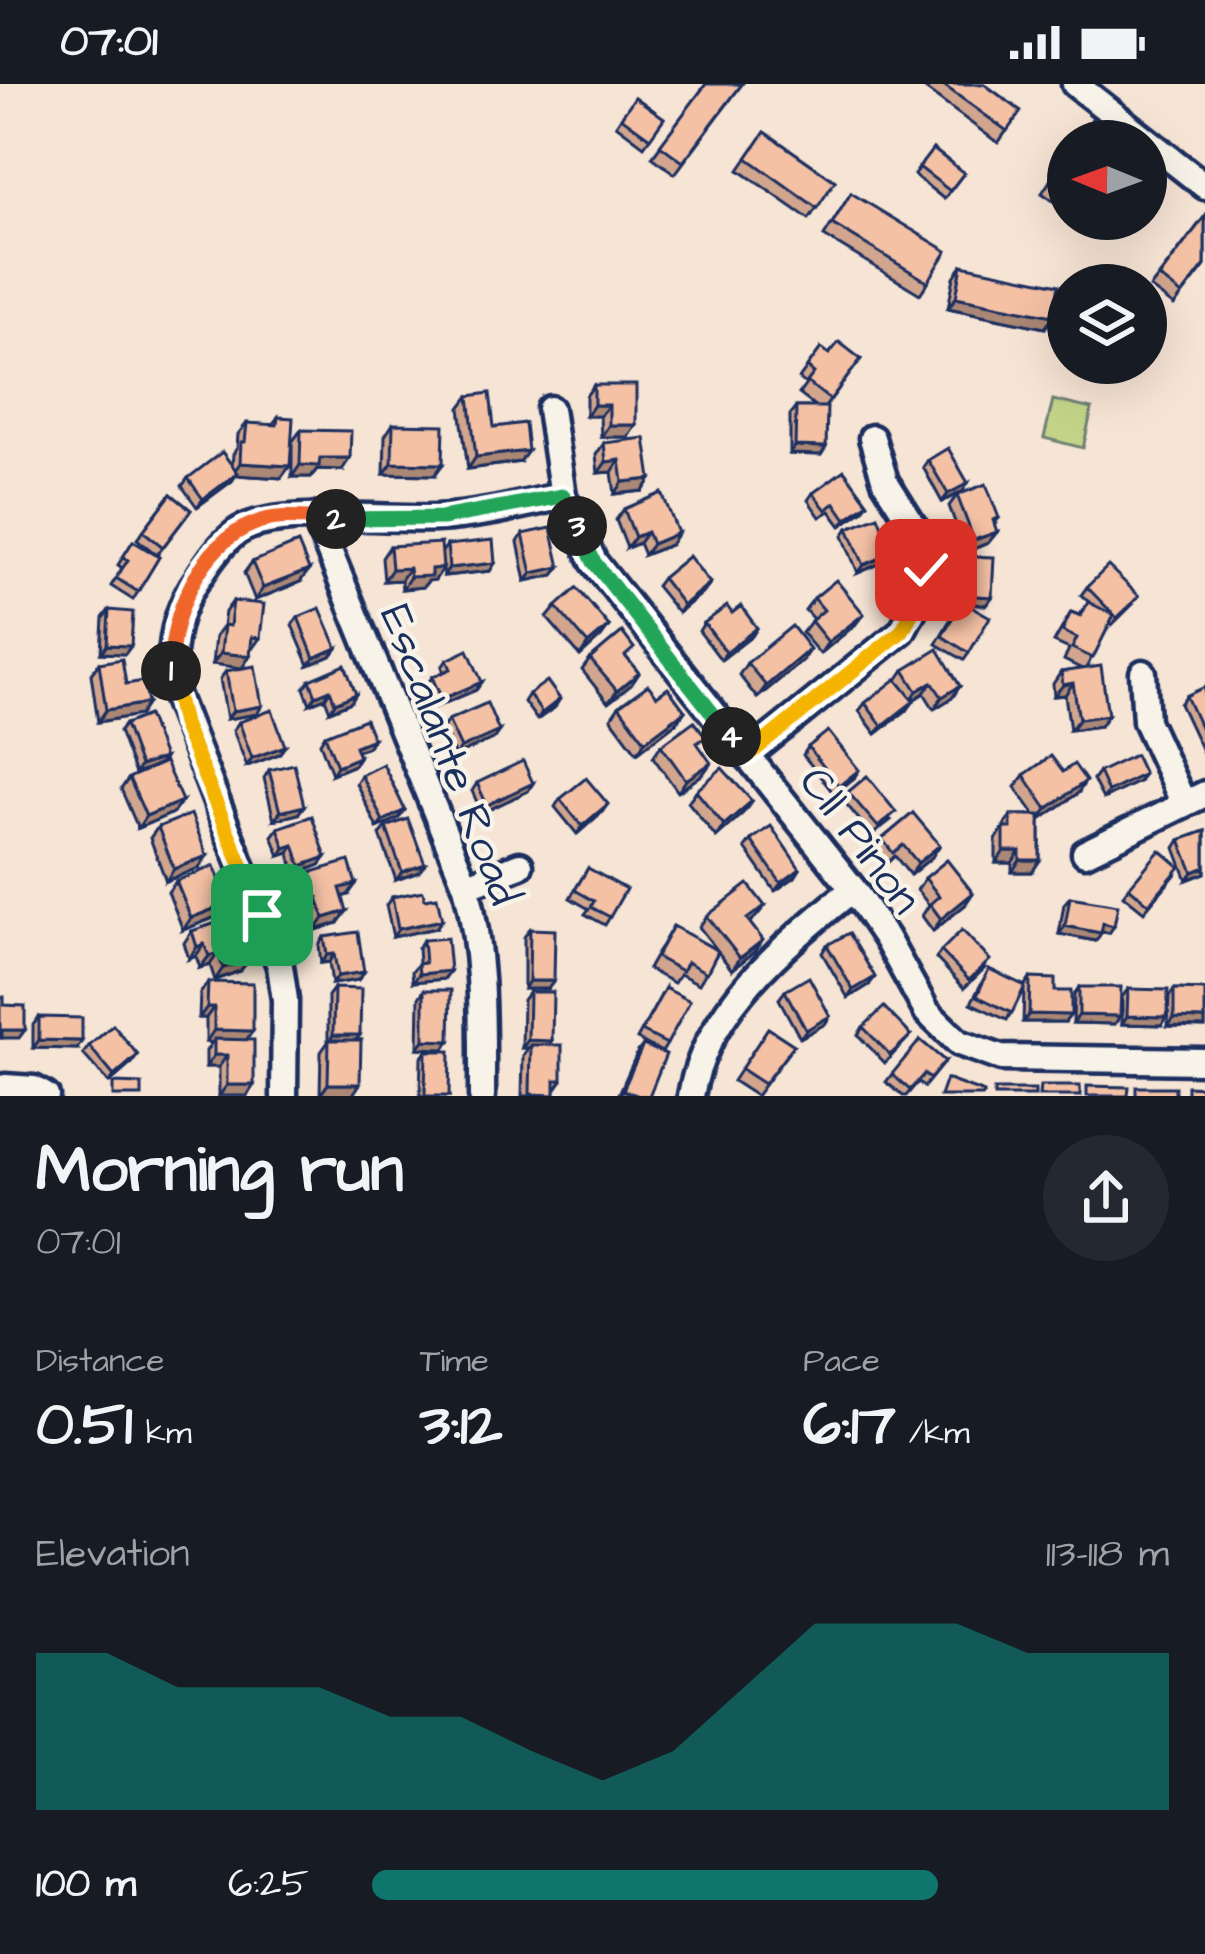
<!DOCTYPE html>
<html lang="en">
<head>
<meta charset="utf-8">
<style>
	:root { --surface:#171b24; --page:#242831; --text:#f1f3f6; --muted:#9ea1a6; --accent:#0f766e }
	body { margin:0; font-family:"Architects Daughter",sans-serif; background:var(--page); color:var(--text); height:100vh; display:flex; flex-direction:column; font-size:45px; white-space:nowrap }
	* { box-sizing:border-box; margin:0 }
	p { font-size:39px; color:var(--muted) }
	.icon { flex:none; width:66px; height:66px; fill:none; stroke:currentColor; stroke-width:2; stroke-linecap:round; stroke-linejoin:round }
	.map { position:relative; height:1012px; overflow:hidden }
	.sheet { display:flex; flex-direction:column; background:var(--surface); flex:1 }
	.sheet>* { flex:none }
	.needle { width:78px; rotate:271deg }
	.fabs { position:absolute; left:1047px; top:36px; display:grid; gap:24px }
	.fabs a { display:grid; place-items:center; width:120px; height:120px; border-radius:50%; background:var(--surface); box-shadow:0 12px 48px #0002; font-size:60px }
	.pin { position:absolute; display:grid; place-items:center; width:102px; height:102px; color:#fff; margin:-51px; border-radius:24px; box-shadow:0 6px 18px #0006 }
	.km { position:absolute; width:60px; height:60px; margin:-30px; border-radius:50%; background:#222; color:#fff; font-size:33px; line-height:60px; text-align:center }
	.round { display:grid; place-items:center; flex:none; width:126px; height:126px; border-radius:63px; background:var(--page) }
	.overview { display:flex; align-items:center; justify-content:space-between; height:204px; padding:0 36px }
	h1 { font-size:66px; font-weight:800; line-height:90px }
	.metrics { display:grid; grid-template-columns:repeat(3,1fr); gap:18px; height:204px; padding:12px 36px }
	.metrics div { display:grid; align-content:center }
	.metrics b { font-size:60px; font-weight:800 }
	.metrics small { font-size:33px; font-weight:400 }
	.metrics p { font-size:33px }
	.chart { height:336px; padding:24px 36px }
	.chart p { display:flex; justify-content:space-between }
	.chart svg { width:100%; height:216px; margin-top:12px; fill:var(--accent); opacity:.7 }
	ul { padding:0 36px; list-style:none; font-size:39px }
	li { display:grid; grid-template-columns:192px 144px 1fr; align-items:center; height:90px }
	li i { height:30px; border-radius:15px; background:var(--accent) }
	.status { display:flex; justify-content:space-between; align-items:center; height:84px; padding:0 60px; background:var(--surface); direction:ltr }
	.status svg { height:33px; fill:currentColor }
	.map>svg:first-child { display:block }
	.green { fill:#c3d489; stroke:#6f8274; stroke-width:3 }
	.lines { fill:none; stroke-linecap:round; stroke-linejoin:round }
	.minor-casing { stroke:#1b2f5e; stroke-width:33 }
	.minor { stroke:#f7f3e8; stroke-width:24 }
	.wall { fill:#d2a68e; stroke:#1b2f5e; stroke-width:3 }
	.shaded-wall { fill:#ab8774; stroke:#1b2f5e; stroke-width:3 }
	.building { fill:#f4c1a5; stroke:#1b2f5e; stroke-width:3 }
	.split-1-casing { stroke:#fff; stroke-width:24 }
	.split-2-casing { stroke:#fff; stroke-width:24 }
	.split-3-casing { stroke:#fff; stroke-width:24 }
	.split-4-casing { stroke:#fff; stroke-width:24 }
	.split-5-casing { stroke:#fff; stroke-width:24 }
	.split-1 { stroke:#f5b400; stroke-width:15 }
	.split-2 { stroke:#f0652b; stroke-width:15 }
	.split-3 { stroke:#22a559; stroke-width:15 }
	.split-4 { stroke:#22a559; stroke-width:15 }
	.split-5 { stroke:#f5b400; stroke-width:15 }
	.labels { text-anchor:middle; stroke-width:9; stroke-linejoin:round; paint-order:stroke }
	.street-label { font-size:45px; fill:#1b2f5e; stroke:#f7f3e8 }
</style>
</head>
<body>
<div class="status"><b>07:01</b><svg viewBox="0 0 49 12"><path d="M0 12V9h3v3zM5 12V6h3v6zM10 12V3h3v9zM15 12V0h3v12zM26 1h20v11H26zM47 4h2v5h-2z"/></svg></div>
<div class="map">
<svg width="1205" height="1012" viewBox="0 0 1205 1012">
	<rect width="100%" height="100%" fill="#f6e4d4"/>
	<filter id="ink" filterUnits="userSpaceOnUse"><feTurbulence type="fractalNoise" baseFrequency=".00833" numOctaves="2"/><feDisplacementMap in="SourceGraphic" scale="24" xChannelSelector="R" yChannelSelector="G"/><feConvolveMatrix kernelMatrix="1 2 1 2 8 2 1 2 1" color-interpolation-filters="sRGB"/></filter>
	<g filter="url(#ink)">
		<polygon class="green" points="1053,316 1092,325 1083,364 1044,354"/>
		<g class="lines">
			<defs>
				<g id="minor">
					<polyline points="1075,0 1205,102"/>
					<polyline points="550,325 563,412 594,478 853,805 886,854 927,928 959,959 1001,974 1205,977"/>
					<path d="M 316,435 L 466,802 C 484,872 482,940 482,1012"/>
					<polyline points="1143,589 1146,637 1184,720"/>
					<polyline points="747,672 902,547 918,517 926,486 919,451 885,397 872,354"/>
					<polyline points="1085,769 1205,710"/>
					<polyline points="466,802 520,781"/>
					<polyline points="0,1007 5,1003 34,1005 46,1012"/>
					<path d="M 284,1012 L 285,916 L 280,882 L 172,602 C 170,560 175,525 201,490 C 211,475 222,459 237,448 C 273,423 388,436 436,434 C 479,432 521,421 563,412"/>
					<path d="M 691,1012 C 706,923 787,859 853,805"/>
				</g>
			</defs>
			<use href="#minor" class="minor-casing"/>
			<use href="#minor" class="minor"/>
		</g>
		<g class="wall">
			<polygon points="706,0 742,0 675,90 652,73"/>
			<polygon points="929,0 984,0 1021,27 998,59 925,5"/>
			<polygon points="635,13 664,34 644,62 616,41"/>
			<polygon points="765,48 835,97 809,135 739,86"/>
			<polygon points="933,65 964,89 944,115 914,91"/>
			<polygon points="1068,70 1068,123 1066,126 1042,109"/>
			<polygon points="851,109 928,198 920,210 824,152"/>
			<polygon points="1205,132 1205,182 1174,222 1150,204"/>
			<polygon points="962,181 1053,232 1045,244 948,224 954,193"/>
			<polygon points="1068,220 1068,252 1061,250"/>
			<polygon points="821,264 829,270 861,275 825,323 826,363 821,371 790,370 790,331 796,323 816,323 799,310 806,300 799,295"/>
			<polygon points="594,301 628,353 601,353 600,332 586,332 586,312"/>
			<polygon points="469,312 494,343 520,378 468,385 460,324"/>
			<polygon points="278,333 281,394 236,391 232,397 197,423 182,402 188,394 232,382 233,370 237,364 238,350 247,339 272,341"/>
			<polygon points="393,340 435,391 384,390 385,352"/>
			<polygon points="301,346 342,386 317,385 311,393 292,393 292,358"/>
			<polygon points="604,359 651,395 643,407 615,410 612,388 598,389 596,371"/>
			<polygon points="928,376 963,407 942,418 923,383"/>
			<polygon points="813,409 862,427 841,442 830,427 820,433 808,416"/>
			<polygon points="171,410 191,426 157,471 137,455"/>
			<polygon points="957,411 999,434 994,441 997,448 988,459 966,468 949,422"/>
			<polygon points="624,425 670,461 644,471 639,459 627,464 616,436"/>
			<polygon points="848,444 893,469 888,476 858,489 843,452"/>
			<polygon points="523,450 560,483 554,491 526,497 518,458"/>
			<polygon points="133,457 159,473 133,516 111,502 122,484 118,481"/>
			<polygon points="447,461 495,479 490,487 444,492 442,478 435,496 428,497 423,503 402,505 401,496 384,497 382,474 390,462 442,468"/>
			<polygon points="966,472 992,513 986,521 967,520 969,569 964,576 936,560 960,519 958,519 960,479"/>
			<polygon points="252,478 300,498 255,516 244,489"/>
			<polygon points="662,494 710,499 705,507 678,529 656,502"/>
			<polygon points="1087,503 1133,520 1112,541 1110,540 1086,584 1100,642 1070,646 1065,611 1054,612 1053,600 1061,588 1082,585 1064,576 1069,565 1054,558 1071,528 1079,531 1089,518 1081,511"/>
			<polygon points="814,514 855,541 820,570 802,549 813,535 805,526"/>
			<polygon points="233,517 260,554 252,565 212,580 215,553 223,542 225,528"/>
			<polygon points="556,523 609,542 601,553 580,572 547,534"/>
			<polygon points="109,526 131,562 125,570 101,569 103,534"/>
			<polygon points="732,529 757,544 752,552 721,576 699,547 704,539"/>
			<polygon points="298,533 337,564 331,572 309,581 292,541"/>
			<polygon points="627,574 639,589 631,601 608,619 582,586 590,575"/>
			<polygon points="447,576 482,598 476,606 436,623 427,601 432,593 444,588 442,583"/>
			<polygon points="802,577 757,614 739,591 747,579"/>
			<polygon points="99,579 148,619 140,631 98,638 91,590"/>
			<polygon points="904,586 960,602 952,614 934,625 924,609 913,616 908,625 876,650 859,627 865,619 897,596"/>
			<polygon points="226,587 257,630 227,635 220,595"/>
			<polygon points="310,596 356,610 351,618 330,627 325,614 310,620 304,604"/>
			<polygon points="1205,603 1205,670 1204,671 1180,620 1186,612"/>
			<polygon points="529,610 555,623 537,636 524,618"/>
			<polygon points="657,612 685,627 676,639 637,669 611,634 619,622"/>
			<polygon points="448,636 499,647 494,654 455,672 443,644"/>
			<polygon points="239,638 285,662 279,670 247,682 233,646"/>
			<polygon points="125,640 158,681 173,729 138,744 121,705 129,694 155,683 135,690 119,647"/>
			<polygon points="325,651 373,655 367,663 357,667 359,673 354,681 332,690 320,659"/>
			<polygon points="661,661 703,690 678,708 653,673"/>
			<polygon points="808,663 854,694 834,710 803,671"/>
			<polygon points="269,686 298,730 274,736 264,694"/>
			<polygon points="1099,688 1138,698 1103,715 1093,696"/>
			<polygon points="361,691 405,726 399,734 377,744 356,699"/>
			<polygon points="1024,691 1078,709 1040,736 1040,776 1032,788 1012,788 1012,779 996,779 996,756 1011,731 1035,731 1015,703"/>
			<polygon points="477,699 533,699 528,707 482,729 472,707"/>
			<polygon points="696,707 752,717 743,729 716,753 688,718"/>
			<polygon points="848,708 891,736 872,751 842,715"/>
			<polygon points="560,715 602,728 577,750 555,723"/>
			<polygon points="913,729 932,773 910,791 895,772 885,781 874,767 882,755"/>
			<polygon points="158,743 199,784 166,797 150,754"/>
			<polygon points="386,743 425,780 419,788 396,796 380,751"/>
			<polygon points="278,744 326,773 320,781 296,790 289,769 280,772 272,752"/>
			<polygon points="1205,747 1205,789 1187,796 1175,764 1180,756"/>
			<polygon points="751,756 800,785 795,793 775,807 745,764"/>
			<polygon points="588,784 610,833 605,841 585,830 589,825 570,814"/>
			<polygon points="302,791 348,811 342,813 338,839 316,846 310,825 301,827 294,802"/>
			<polygon points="1175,791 1144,828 1123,811 1129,803"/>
			<polygon points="925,794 965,821 933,847 922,832 929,821 917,806"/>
			<polygon points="176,797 221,831 183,846 168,808"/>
			<polygon points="392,813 425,815 436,844 393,853 386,821"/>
			<polygon points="1070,813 1114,842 1109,849 1101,848 1096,857 1059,850 1064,820"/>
			<polygon points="765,822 756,833 750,838 755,867 732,886 718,868 699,900 680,890 674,899 648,885 673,842 717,866 699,843 707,832"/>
			<polygon points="530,845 548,905 524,905 524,853"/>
			<polygon points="192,847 249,876 240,887 215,896 210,881 200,884 196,872 189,875 184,859"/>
			<polygon points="324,853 364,888 358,896 332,900 329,878 321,879 319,861"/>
			<polygon points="423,856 450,887 444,895 413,898 412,887 419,879 418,864"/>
			<polygon points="827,861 869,901 848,914 822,869"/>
			<polygon points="941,867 985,884 964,904 936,874"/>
			<polygon points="989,885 1024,902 1030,894 1055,907 1065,938 1023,938 1024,904 1007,936 971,919"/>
			<polygon points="208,898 247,955 254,1001 219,1011 219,983 206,983 206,967 212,958 206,958 206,934 199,934 200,910"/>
			<polygon points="1079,903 1120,932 1115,940 1073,939 1074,911"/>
			<polygon points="334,904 356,956 361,956 320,1011 321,968 328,958 328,912"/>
			<polygon points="665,904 667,960 662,968 637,955"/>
			<polygon points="1128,905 1162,941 1122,940 1122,913"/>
			<polygon points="1174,905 1205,906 1205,943 1168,942 1169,913"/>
			<polygon points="424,906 444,965 418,964 419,914"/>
			<polygon points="785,907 830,932 825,940 800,954 779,915"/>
			<polygon points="529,908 552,957 549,961 562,996 555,1006 554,1012 522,1012 523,972 528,964 522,964 523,916"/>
			<polygon points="39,933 77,965 33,964 33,941"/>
			<polygon points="863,943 911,951 885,979 858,951"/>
			<polygon points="768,944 794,961 756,1012 733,997"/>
			<polygon points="643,961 649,1012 618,1012 637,969"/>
			<polygon points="89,962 132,979 109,999 83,970"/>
			<polygon points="426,967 449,1012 420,1012 421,974"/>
			<polygon points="945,977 924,1003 918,998 906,1012 903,1012 886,998 892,990"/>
		</g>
		<g class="shaded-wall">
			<polygon points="956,213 1053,232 1045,244 948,224"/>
			<polygon points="1146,255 1154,256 1146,268"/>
			<polygon points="594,321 609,321 600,332 586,332"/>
			<polygon points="609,341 636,341 628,353 601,353"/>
			<polygon points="795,362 826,363 821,371 790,370"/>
			<polygon points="528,367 520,378 468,385 476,373"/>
			<polygon points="320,374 350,374 342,386 317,385 311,393 292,393 300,381"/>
			<polygon points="620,376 612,388 598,389 606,378"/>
			<polygon points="240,379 290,382 281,394 236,391 232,397 197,423 203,415 232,391"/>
			<polygon points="392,379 443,380 435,391 384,390"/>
			<polygon points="651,395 643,407 615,410 623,398"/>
			<polygon points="968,399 963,407 942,418 948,410"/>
			<polygon points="868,419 862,427 841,442 846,435"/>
			<polygon points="647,448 639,459 627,464 635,453"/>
			<polygon points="997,448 988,459 966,468 974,456"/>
			<polygon points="678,449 670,461 644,471 652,460"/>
			<polygon points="893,469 888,476 858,489 864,481"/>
			<polygon points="495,479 490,487 444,492 449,484"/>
			<polygon points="560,483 554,491 526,497 532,489"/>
			<polygon points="409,484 401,496 384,497 392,485"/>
			<polygon points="443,484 435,496 428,497 423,503 402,505 410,493 431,485"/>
			<polygon points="309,486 300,498 255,516 263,504"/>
			<polygon points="710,499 705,507 678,529 683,521"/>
			<polygon points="963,511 992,513 986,521 958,519"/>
			<polygon points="864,530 855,541 820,570 828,558"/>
			<polygon points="609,542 601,553 580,572 588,560"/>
			<polygon points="757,544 752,552 721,576 726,568"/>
			<polygon points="107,561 131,562 125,570 101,569"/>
			<polygon points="337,564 331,572 309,581 314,574"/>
			<polygon points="810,565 802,577 757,614 766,602"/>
			<polygon points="221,569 250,572 242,584 212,580"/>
			<polygon points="639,589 631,601 608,619 617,607"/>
			<polygon points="482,598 476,606 436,623 442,615"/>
			<polygon points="932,598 924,609 909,619 917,607"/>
			<polygon points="1073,599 1065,611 1054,612 1063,601"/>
			<polygon points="960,602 952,614 934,625 942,613"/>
			<polygon points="330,606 325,614 310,620 316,612"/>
			<polygon points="356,610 351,618 330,627 335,619"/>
			<polygon points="560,615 555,623 537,636 542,629"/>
			<polygon points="914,617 908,625 876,650 882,642"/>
			<polygon points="148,619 140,631 98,638 106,626"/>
			<polygon points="262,622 257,630 227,635 233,627"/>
			<polygon points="685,627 676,639 637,669 645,657"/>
			<polygon points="1108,631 1100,642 1070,646 1079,635"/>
			<polygon points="499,647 494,654 455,672 461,664"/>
			<polygon points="373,655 367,663 349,670 355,662"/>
			<polygon points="285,662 279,670 247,682 252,674"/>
			<polygon points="359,673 354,681 332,690 337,682"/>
			<polygon points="164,674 158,682 135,690 140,682"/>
			<polygon points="711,679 703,690 678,708 686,696"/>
			<polygon points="859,686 854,694 834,710 839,702"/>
			<polygon points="1144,690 1138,698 1103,715 1108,708"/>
			<polygon points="1086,697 1078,709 1039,737 1047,725"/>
			<polygon points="533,699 528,707 482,729 487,721"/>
			<polygon points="182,717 173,729 138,744 146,732"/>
			<polygon points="752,717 743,729 716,753 724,741"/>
			<polygon points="608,720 602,728 577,750 582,742"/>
			<polygon points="304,722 298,730 274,736 280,728"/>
			<polygon points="405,726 399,734 377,744 383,737"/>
			<polygon points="294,761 289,769 280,772 285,764"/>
			<polygon points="940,761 932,773 910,791 918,779"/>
			<polygon points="1004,767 1020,767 1012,779 996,779"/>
			<polygon points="207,772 199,784 166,797 174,785"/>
			<polygon points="326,773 320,781 296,790 301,782"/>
			<polygon points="1020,776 1040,776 1032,788 1012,788"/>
			<polygon points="425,780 419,788 396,796 402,788"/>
			<polygon points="1205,783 1205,789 1187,796 1193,788"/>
			<polygon points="800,785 795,793 775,807 781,799"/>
			<polygon points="356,800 348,811 332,816 340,804"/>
			<polygon points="973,809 965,821 933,847 941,835"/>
			<polygon points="318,813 310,825 301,827 310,816"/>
			<polygon points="229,819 221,831 183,846 191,834"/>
			<polygon points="347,827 338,839 316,846 324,834"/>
			<polygon points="442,836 436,844 393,853 398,845"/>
			<polygon points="1103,839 1114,842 1109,849 1097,847"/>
			<polygon points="1065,842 1101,849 1096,857 1059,850"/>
			<polygon points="763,856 755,867 732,886 740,874"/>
			<polygon points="204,860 196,872 189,875 197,863"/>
			<polygon points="218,869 210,881 200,884 209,872"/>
			<polygon points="334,870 329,878 321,879 327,871"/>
			<polygon points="249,876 240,887 215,896 223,884"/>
			<polygon points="450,887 444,895 413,898 419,890"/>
			<polygon points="364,888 358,896 332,900 338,892"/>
			<polygon points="875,893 869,901 848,914 853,906"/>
			<polygon points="529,897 554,897 548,905 524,905"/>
			<polygon points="207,923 214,923 206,934 199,934"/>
			<polygon points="1029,930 1071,931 1065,938 1023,938"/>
			<polygon points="1079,931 1120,932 1115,940 1073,939"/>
			<polygon points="830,932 825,940 800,954 806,946"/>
			<polygon points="1127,932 1167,933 1162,941 1122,940"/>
			<polygon points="1174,934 1205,935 1205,943 1168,942"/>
			<polygon points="2,946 25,946 19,954 0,954"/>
			<polygon points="214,946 253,947 244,959 206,958"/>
			<polygon points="333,951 360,951 354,959 328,959"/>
			<polygon points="39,956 82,957 77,965 33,964"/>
			<polygon points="424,956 450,957 444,965 418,964"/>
			<polygon points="528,956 552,957 547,965 531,961 528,964 522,964"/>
			<polygon points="138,971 132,979 109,999 114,992"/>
			<polygon points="214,971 227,971 219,983 206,983"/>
			<polygon points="328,1000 360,1000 352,1012 320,1011"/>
			<polygon points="227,1001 254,1001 247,1012 219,1012"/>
			<polygon points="623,1006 639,1012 619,1012"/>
		</g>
		<g class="building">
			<polygon points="706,0 742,0 683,78 660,61"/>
			<polygon points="942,0 984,0 1021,27 1007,47"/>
			<polygon points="635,13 664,34 650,54 621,33"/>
			<polygon points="1093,33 1117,50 1112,57 1077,57"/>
			<polygon points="765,48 835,97 817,124 747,74"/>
			<polygon points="933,65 964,89 950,107 919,83"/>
			<polygon points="1068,70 1068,110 1050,97"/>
			<polygon points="851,109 947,167 928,198 832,140"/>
			<polygon points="1205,132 1205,181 1182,211 1159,193"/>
			<polygon points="962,181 1059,201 1053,232 956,213"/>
			<polygon points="1146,224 1160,227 1154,256 1146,255"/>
			<polygon points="839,258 861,275 830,316 807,298 814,289 807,283 821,264 829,270"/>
			<polygon points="594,301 636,301 636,341 609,341 609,321 594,321"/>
			<polygon points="490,309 494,343 525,339 528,367 476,373 469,312"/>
			<polygon points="796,323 827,323 826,363 795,362"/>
			<polygon points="278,333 293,334 290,382 240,379 241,358 245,358 247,339 277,341"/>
			<polygon points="393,340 444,341 443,380 392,379"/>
			<polygon points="301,346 351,347 350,374 320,374 319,382 300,381"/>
			<polygon points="645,354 651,395 623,398 620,376 606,378 604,359"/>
			<polygon points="948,364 968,399 948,410 928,376"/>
			<polygon points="222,368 238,389 203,415 188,394"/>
			<polygon points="844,386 868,419 846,435 835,419 826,426 813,409"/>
			<polygon points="986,400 999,434 993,436 997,448 974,456 957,411"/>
			<polygon points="662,409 678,449 652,460 647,448 635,453 624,425"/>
			<polygon points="171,410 191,426 163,463 143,447"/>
			<polygon points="878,432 893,469 864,481 848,444"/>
			<polygon points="551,444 560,483 532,489 523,450"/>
			<polygon points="493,456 495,479 449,484 447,461"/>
			<polygon points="133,457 159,473 138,508 116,494 128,476 123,473"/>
			<polygon points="298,459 309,486 263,504 252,478"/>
			<polygon points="441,459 443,484 431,485 431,492 410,493 409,484 392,485 390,462"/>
			<polygon points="689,472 710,499 683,521 662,494"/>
			<polygon points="966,472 994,473 992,513 963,511"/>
			<polygon points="1108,482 1139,512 1117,534 1087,503"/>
			<polygon points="836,496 864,530 828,558 811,537 824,526 814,514"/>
			<polygon points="577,504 609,542 588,560 556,523"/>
			<polygon points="233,517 264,520 260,554 252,553 250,572 221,569 224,541 230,542"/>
			<polygon points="962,517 990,533 969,569 942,552"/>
			<polygon points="1088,518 1114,531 1093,574 1072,564 1077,554 1062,547 1071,528 1081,532"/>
			<polygon points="727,522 732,529 741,522 757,544 726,568 704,539"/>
			<polygon points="320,524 337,564 314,574 298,533"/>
			<polygon points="109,526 133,528 131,562 107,561"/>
			<polygon points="792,542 810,565 766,602 747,579"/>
			<polygon points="622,548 634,564 625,572 639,589 617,607 590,575"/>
			<polygon points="938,565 960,602 942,613 932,598 917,607 904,586"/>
			<polygon points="468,566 482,598 442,615 432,593 451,585 447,576"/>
			<polygon points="122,575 126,600 144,597 148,619 106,626 99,579"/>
			<polygon points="345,581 356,610 335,619 330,606 316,612 310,596"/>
			<polygon points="255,582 262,622 233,627 226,587"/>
			<polygon points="1101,582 1108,631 1079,635 1073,599 1063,601 1061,588"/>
			<polygon points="896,595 914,617 882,642 865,619"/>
			<polygon points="547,597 560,615 542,629 529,610"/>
			<polygon points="648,601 657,612 668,604 685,627 645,657 619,622"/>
			<polygon points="1205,603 1205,654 1186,612"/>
			<polygon points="487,619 499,647 461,664 448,636"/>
			<polygon points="272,626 285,662 252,674 239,638"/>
			<polygon points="148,631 164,674 140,682 125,640"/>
			<polygon points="365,635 373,655 355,662 359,673 337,682 325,651"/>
			<polygon points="694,637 706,653 697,659 711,679 686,696 661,661"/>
			<polygon points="828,647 859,686 839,702 808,663"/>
			<polygon points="1135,671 1144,690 1108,708 1099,688"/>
			<polygon points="1051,672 1063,688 1074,680 1086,697 1047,725 1024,691"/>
			<polygon points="523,677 533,699 487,721 477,699"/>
			<polygon points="165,678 182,717 146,732 129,694"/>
			<polygon points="294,680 304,722 280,728 269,686"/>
			<polygon points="383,680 405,726 383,737 361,691"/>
			<polygon points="722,684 752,717 724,741 696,707"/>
			<polygon points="867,692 896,728 878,743 848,708"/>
			<polygon points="586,694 608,720 582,742 560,715"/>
			<polygon points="913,729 940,761 918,779 903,761 893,769 882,755"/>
			<polygon points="191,730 207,772 174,785 158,743"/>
			<polygon points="1011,731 1040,731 1040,776 1020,776 1020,767 1004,767 1004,744 1011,744"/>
			<polygon points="312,732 326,773 301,782 294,761 285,764 278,744"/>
			<polygon points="408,735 425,780 402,788 386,743"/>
			<polygon points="771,742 800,785 781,799 751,756"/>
			<polygon points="1205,747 1205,783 1193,788 1180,756"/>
			<polygon points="1160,766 1180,783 1149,820 1129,803"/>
			<polygon points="947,776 973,809 941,835 930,820 939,812 925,794"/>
			<polygon points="349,777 356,800 340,804 347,827 324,834 318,813 310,816 302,791"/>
			<polygon points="214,782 229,819 191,834 176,797"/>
			<polygon points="588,784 626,805 610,833 591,823 594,817 575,806"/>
			<polygon points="748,800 765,822 747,835 763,856 740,874 707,832"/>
			<polygon points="423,807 425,815 437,813 442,836 398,845 392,813"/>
			<polygon points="1070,813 1118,821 1114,842 1103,839 1101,849 1065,842"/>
			<polygon points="234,833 249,876 223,884 218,869 209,872 204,860 197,863 192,847"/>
			<polygon points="673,842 718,867 707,889 687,878 682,887 656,873"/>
			<polygon points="530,845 555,846 554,897 529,897"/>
			<polygon points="962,846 990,876 969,896 941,867"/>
			<polygon points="358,848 364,888 338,892 334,870 327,871 324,853"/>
			<polygon points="849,849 875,893 853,906 827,861"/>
			<polygon points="447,854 450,887 419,890 418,880 425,879 423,856"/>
			<polygon points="989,885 1025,902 1012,929 977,912"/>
			<polygon points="809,893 830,932 806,946 785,907"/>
			<polygon points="1030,894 1055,895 1055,907 1071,907 1071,931 1029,930"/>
			<polygon points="208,898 253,899 253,947 214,946 214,923 207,923"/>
			<polygon points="1079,903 1121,903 1120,932 1079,931"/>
			<polygon points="334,904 361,905 360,951 333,951"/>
			<polygon points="665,904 690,917 667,960 642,947"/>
			<polygon points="1128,905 1168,906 1167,933 1127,932"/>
			<polygon points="1174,905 1205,906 1205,935 1174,934"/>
			<polygon points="424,906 451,906 450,957 424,956"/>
			<polygon points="529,908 553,908 552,957 528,956"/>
			<polygon points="0,913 4,913 4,921 25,922 25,946 2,946 2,954 0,954"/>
			<polygon points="884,923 911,951 890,971 863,943"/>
			<polygon points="39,933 82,934 82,957 39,956"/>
			<polygon points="113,941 138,971 114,992 89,962"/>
			<polygon points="768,944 794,961 764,1000 741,985"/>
			<polygon points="214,955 254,956 254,1001 227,1001 227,971 214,971"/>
			<polygon points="329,956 361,956 360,1000 328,1000"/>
			<polygon points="920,956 945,977 930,995 924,990 910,1006 892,990"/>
			<polygon points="531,961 562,961 562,996 555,996 555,1011 530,1010"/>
			<polygon points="643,961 666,970 649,1012 639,1012 623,1006"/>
			<polygon points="426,967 450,967 449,1012 425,1012"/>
			<polygon points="946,995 984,1009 983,1012 940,1012"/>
			<polygon points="113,999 142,1000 142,1012 113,1012"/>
			<polygon points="1040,1002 1080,1002 1080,1012 1039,1012"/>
			<polygon points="1087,1002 1129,1003 1128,1012 1087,1012"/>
			<polygon points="1187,1002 1205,1003 1205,1012 1187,1012"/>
			<rect x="1136" y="1003" width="39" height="9"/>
			<rect x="994" y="1006" width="41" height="6"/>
		</g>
	</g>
	<g class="lines" filter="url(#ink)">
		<defs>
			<polyline id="split-1" points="171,587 183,640 262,831"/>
			<path id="split-2" d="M 171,587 C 169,533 200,461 253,440 C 279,429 309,435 336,435"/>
			<polyline id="split-3" points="336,435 442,434 563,412 577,442"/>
			<polyline id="split-4" points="577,442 594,478 731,653"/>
			<polyline id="split-5" points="731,653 747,672 902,547 918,517 926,486"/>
		</defs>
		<use href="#split-1" class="split-1-casing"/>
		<use href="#split-2" class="split-2-casing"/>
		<use href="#split-3" class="split-3-casing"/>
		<use href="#split-4" class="split-4-casing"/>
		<use href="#split-5" class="split-5-casing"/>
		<use href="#split-1" class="split-1"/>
		<use href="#split-2" class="split-2"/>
		<use href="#split-3" class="split-3"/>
		<use href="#split-4" class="split-4"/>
		<use href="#split-5" class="split-5"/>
	</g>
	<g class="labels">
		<g class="street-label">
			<text transform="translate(452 670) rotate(69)" y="16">Escalante Road</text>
			<text transform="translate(862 755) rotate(53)" y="16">Cll Pinon</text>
		</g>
	</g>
</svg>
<div class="fabs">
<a><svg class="needle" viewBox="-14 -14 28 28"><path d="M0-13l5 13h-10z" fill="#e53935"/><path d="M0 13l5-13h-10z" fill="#9ea1a6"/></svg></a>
<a><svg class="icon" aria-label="layers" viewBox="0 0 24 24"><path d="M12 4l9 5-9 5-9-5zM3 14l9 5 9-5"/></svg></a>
</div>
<div class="pin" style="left:262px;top:831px;background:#1e9e55"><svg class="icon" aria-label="arrive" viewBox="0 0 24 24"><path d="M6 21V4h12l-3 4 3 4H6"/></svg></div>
<div class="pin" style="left:926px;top:486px;background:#d93025"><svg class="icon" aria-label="check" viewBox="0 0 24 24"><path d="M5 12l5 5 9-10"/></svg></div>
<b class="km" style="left:171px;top:587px">1</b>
<b class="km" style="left:336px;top:435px">2</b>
<b class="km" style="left:577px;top:442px">3</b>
<b class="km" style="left:731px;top:653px">4</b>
</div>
<section class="sheet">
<div class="overview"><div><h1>Morning run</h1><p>07:01</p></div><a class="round"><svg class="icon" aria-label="share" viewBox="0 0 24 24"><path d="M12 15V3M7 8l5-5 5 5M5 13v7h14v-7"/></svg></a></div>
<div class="metrics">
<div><p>Distance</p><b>0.51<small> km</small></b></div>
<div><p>Time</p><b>3:12</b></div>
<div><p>Pace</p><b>6:17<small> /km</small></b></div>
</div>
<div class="chart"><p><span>Elevation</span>113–118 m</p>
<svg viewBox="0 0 160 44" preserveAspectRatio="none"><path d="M0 44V12L10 12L20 19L30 19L40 19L50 25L60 25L70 32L80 38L90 32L100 19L110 6L120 6L130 6L140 12L150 12L160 12V44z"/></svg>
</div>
<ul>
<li><b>100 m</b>6:25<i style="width:71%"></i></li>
</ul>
</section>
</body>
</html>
